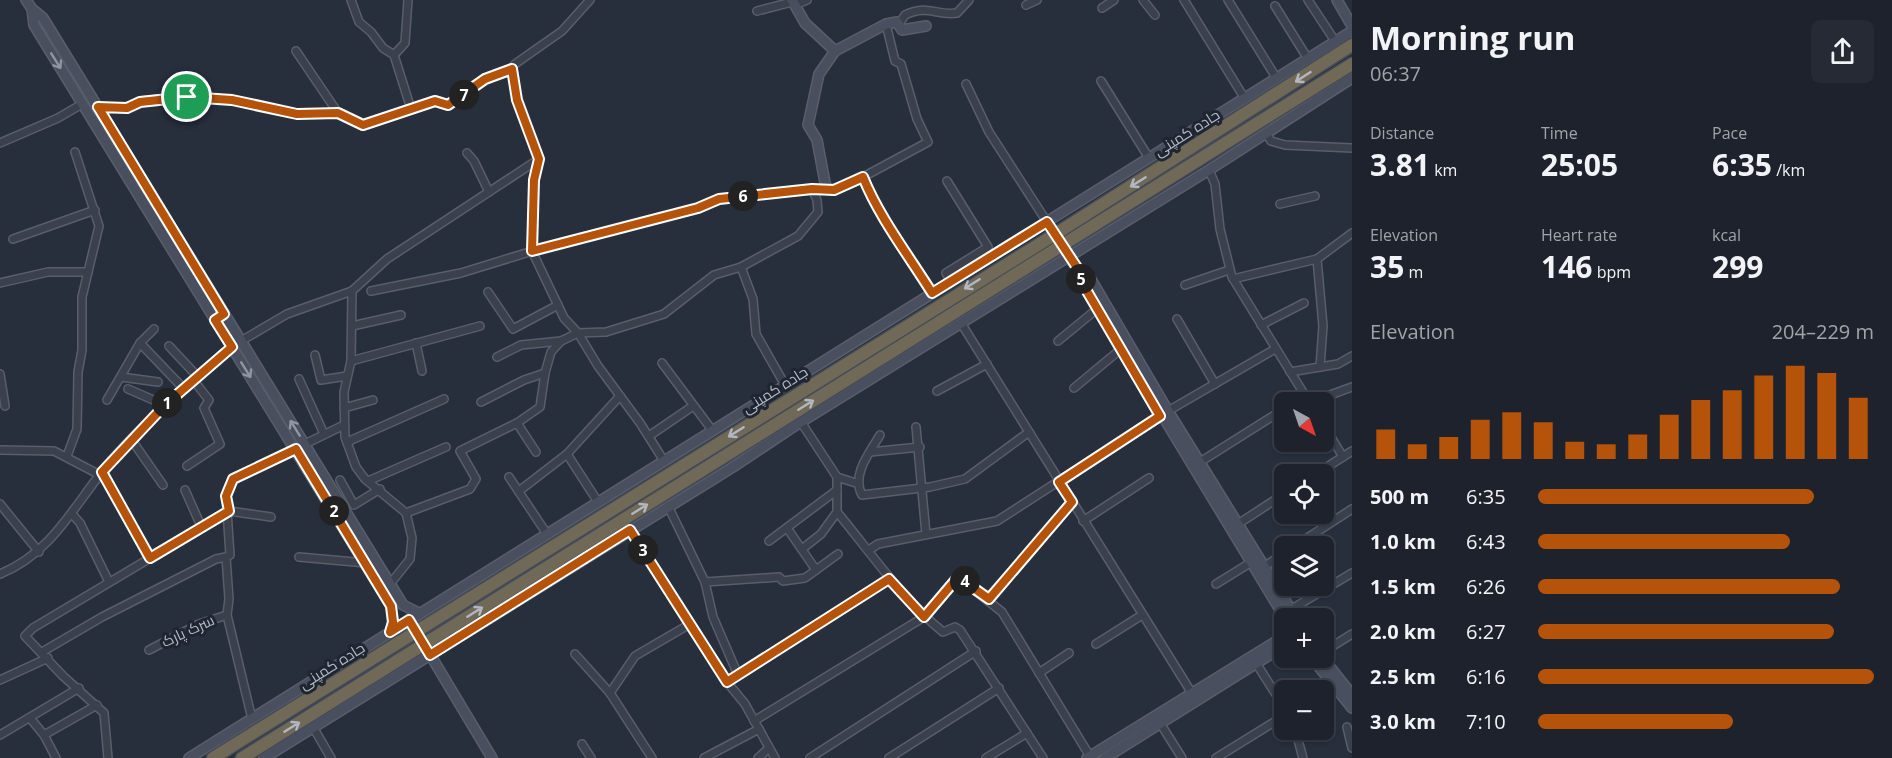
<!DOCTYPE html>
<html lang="en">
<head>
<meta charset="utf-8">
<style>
	:root { --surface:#1d222d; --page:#252a35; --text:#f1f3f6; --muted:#a0a4aa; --line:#3b3f49; --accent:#b45309 }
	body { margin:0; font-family:"Open Sans",Cairo,sans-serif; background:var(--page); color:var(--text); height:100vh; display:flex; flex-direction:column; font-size:22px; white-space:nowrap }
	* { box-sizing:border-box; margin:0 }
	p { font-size:20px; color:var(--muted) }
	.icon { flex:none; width:33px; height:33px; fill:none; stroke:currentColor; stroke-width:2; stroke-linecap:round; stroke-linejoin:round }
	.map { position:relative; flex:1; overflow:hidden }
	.side { display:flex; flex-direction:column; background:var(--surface); width:540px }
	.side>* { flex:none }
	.needle { width:39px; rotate:140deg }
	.controls { position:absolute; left:1274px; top:392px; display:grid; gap:12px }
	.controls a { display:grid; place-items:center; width:60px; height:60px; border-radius:9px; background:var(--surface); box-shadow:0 2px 4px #0004,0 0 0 2px var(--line); font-size:30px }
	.pin { position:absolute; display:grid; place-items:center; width:51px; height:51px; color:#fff; margin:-26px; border:3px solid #fff; border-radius:50%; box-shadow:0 2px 6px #0007 }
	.km { position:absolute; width:30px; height:30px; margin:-15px; border-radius:50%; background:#222; color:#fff; font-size:16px; line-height:30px; text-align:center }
	.round { display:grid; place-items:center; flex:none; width:63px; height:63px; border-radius:9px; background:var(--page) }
	.overview { display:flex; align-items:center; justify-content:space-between; height:102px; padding:0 18px }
	h1 { font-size:33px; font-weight:700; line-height:45px }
	.stats { display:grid; grid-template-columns:repeat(3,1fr); gap:9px; height:102px; padding:6px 18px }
	.stats div { display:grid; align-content:center }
	.stats b { font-size:30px; font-weight:700 }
	.stats small { font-size:16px; font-weight:400 }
	.stats p { font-size:16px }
	.chart { height:168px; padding:12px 18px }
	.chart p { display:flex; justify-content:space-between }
	.chart svg { width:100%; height:108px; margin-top:6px; stroke:var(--accent); stroke-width:6 }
	ul { padding:0 18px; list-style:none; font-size:20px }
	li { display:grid; grid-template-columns:96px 72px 1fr; align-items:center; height:45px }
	li i { height:15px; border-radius:8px; background:var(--accent) }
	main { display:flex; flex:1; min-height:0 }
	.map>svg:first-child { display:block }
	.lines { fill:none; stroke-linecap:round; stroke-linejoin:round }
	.street-casing { stroke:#585e6a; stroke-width:10 }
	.secondary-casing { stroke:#585e6a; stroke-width:12 }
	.highway-casing { stroke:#454b57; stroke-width:15 }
	.street { stroke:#3a404c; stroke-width:7 }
	.secondary { stroke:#494f5f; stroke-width:9 }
	.highway { stroke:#716958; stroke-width:12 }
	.oneway { stroke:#9095a3 }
	.oneway2 { stroke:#b3b7c1 }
	.route-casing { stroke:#fff; stroke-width:12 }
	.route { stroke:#b45309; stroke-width:8 }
	.labels { text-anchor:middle; stroke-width:6; stroke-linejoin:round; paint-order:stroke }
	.street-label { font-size:15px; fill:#b6bbc7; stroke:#1f2531 }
</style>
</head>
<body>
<main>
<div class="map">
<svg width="1352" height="758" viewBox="0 0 1352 758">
	<rect width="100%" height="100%" fill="#272e3c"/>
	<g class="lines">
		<defs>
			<g id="street">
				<polyline points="351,0 359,22 371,32 383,48 394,55 411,109"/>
				<polyline points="590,0 562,31 515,64 512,69 517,100 539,159 534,180 532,251 564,318 578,333 598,366 640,423 664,461"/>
				<polyline points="1143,0 1155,15"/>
				<polyline points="1184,0 1245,99"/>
				<polyline points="1228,0 1277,79"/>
				<polyline points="1308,0 1335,41"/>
				<polyline points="795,5 807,0"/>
				<polyline points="1026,5 1037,0"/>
				<polyline points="1275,6 1308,59"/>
				<polyline points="1102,8 1114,0"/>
				<polyline points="757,11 792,2"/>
				<polyline points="886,24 895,61 901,64 917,119 928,142 863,177 873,201 932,293"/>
				<path d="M 899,24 L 905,15 C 928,4 936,16 957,13 L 969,0"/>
				<polyline points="296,51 338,113"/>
				<polyline points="394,55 405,43 408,0"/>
				<polyline points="1101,81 1149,158"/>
				<polyline points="966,84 989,132 1047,222"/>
				<polyline points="98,107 127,108 140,101 187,97 232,100 297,114 338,113"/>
				<polyline points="1266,133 1271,141 1285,145 1352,148"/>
				<polyline points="0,143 58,118 82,104"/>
				<polyline points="467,153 474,161 489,192"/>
				<polyline points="1209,170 1215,184 1220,229 1232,277 1309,402"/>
				<polyline points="947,181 988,247 946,273 951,281"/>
				<polyline points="1280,204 1315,196"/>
				<polyline points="13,239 95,210"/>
				<polyline points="1317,259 1323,326 1320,367"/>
				<polyline points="741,267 753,299 756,334 785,385"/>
				<polyline points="1233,279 1317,259 1352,233"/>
				<polyline points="0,283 48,272 86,272"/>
				<polyline points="1185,285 1229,270"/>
				<polyline points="352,291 351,361 344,392 345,437 356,467 365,479 406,513 412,538 410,559 390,584"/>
				<polyline points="371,291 461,273 562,242 698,209 719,199 826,188"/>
				<polyline points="488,292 513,329 558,305"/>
				<polyline points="1177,319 1215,384"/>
				<polyline points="961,323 1193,695"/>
				<polyline points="1261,325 1304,303"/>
				<polyline points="352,326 401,315"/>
				<polyline points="241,341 287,314 352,291 387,259 539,159"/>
				<polyline points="1058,341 1097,309"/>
				<polyline points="140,343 184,389"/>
				<polyline points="416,343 422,371"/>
				<polyline points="169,346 198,377"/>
				<polyline points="315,355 321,380 347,376"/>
				<polyline points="497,357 521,345 561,341"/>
				<polyline points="351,361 480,326"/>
				<polyline points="662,363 712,430"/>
				<polyline points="1290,372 1338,364 1352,356"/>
				<polyline points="0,374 5,406"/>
				<polyline points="121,377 158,382"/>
				<polyline points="299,379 324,434"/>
				<polyline points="1074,388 1121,349"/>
				<polyline points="128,389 165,405"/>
				<polyline points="937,391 987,364"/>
				<polyline points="107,400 140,343 154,329"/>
				<polyline points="481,402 524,380 545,373"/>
				<polyline points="1294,402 1305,395"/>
				<polyline points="1311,402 1352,387"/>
				<polyline points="344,408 373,400"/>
				<path d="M 801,422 L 837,477 L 837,512 C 872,554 901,598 943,632 L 955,627 L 960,630 L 1043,758"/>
				<polyline points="517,423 536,452"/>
				<polyline points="1323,424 1343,457"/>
				<polyline points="916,427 926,534"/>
				<path d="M 880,435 C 870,452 851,475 862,495 L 930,487 L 965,479 L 1029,432"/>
				<polyline points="649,436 693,406"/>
				<polyline points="131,439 163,485"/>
				<polyline points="347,442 444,399"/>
				<polyline points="305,444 344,425"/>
				<polyline points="0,450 54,451 100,475"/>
				<polyline points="870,452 920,447"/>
				<polyline points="67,456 77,429 78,372 82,350 82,297 99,226 75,152"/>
				<polyline points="1200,462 1284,409"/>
				<polyline points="187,466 220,444 204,408 209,400 194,381"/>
				<polyline points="102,472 150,558"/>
				<polyline points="1316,474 1352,451"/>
				<polyline points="509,477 547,534"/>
				<polyline points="837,477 859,484"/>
				<polyline points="340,480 354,505 380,489"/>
				<polyline points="368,481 446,447"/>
				<polyline points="185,490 201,526"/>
				<polyline points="519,491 567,454"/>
				<polyline points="598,502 567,454 619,397"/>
				<polyline points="0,504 39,552"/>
				<polyline points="668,506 705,582 713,617 738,675"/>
				<polyline points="406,513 470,489 476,479 460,451 517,423 540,407 545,373 551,352 561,341 578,333 606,332 664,314 714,275 741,267 798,236 818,212 817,200 812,189"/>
				<polyline points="72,514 80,523 109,582"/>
				<polyline points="1083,521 1149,478"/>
				<polyline points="1238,524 1284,494"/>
				<polyline points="787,528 816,570"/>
				<polyline points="630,530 727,682 745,704 775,758"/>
				<polyline points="769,541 837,490"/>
				<polyline points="1295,546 1352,509"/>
				<polyline points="802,549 821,534 837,512"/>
				<polyline points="869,550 878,544 997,521 1168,411 1275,349"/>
				<polyline points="299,557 366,563"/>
				<polyline points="1264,567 1284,553"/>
				<path d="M 0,574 C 57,551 78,496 117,454 C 152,415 193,382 232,347"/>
				<polyline points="705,582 779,577 783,581 805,578 838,554"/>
				<polyline points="1216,584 1250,563"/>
				<polyline points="989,599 1072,502"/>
				<polyline points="1290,610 1352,573"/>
				<polyline points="1096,644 1142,615"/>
				<polyline points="149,650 199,624 227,615"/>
				<polyline points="42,652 102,617 216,559 226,557"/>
				<polyline points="1323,652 1352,634"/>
				<polyline points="575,654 610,693 652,758"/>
				<polyline points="1256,663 1284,707"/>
				<polyline points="1039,673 1069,653"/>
				<polyline points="0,680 48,658"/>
				<polyline points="727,682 889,579"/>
				<polyline points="610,693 635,656 690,624"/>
				<polyline points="30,718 44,735 56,758"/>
				<polyline points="252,719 227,615 229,599 226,557 230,555 226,496 233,479 295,449"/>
				<polyline points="754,721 924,617 958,577 1002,612 1091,758"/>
				<polyline points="1160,723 1182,758"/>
				<polyline points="313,727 331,758"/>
				<polyline points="1347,727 1352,748"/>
				<polyline points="1295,729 1303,758"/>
				<polyline points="0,735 79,688"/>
				<polyline points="44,735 97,705"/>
				<polyline points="582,744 591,758"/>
				<polyline points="108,758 104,713 63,676 25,636 33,628 229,511 271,517"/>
				<polyline points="704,758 759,729"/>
				<polyline points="758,758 769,748"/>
				<polyline points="810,758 976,651"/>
				<polyline points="889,758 999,688"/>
				<polyline points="986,758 1027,733"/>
				<polyline points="1216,758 1284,716"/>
			</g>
			<g id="secondary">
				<polyline points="26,0 32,9 43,18 403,605 419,613"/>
				<polyline points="792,0 805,23 835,51"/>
				<polyline points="1337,0 1352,26"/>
				<polyline points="32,9 34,25 391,606 393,623 390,632"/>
				<polyline points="338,113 363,125 435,101 448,105 485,79 512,69"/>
				<polyline points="863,177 834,190 826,188 817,140 808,125 819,74 835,51 886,24 897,22 902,30 926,26"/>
				<polyline points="1065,252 1080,272 1089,276 1168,411 1296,618"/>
				<polyline points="1080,272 1081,281 1285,618"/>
				<polyline points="413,626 492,758"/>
				<polyline points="1311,657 1352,708"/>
				<polyline points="1322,657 1352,695"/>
				<polyline points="189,758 1352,31"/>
				<polyline points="264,758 733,467 793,427 1209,170 1352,78"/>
				<polyline points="1087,758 1275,642 1284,633"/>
				<polyline points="1105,758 1284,646"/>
			</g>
			<g id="highway">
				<polyline points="213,758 1054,235 1352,45"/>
				<polyline points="242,758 1352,64"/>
			</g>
		</defs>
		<use href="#street" class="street-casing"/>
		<use href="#secondary" class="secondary-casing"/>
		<use href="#highway" class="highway-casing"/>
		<use href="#street" class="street"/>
		<use href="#secondary" class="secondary"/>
		<use href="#highway" class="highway"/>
	</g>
	<defs><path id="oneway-shaft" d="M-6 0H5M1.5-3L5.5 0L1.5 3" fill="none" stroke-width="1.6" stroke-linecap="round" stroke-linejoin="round" transform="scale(1.5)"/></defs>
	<g class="oneway">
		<use href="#oneway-shaft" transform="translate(56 61) rotate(58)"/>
		<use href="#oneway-shaft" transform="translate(246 370) rotate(58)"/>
		<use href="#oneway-shaft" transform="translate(295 428) rotate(-122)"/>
	</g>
	<g class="oneway2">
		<use href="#oneway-shaft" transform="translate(1303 77) rotate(147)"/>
		<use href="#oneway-shaft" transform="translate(1138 182) rotate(148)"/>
		<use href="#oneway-shaft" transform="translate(972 284) rotate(148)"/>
		<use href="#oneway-shaft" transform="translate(806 405) rotate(-32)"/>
		<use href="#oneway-shaft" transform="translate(736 432) rotate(148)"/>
		<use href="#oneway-shaft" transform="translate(640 509) rotate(-32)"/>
		<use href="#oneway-shaft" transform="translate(475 612) rotate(-32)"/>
		<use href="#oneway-shaft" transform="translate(292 727) rotate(-32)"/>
	</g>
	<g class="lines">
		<defs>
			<path id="route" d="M 512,69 L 517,100 L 539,159 L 534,180 L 532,251 L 698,208 L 719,199 L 812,189 L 834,190 L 863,177 C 879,217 909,256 932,293 L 1047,222 L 1080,272 L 1081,281 L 1160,416 L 1059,482 L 1072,502 L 989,599 L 958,577 L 924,617 L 889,579 L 727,682 L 630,530 L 430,655 L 409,620 L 390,632 L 393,622 L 391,606 L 296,449 L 233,479 L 226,496 L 229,511 L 150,558 L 102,472 L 165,405 L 232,347 L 215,320 L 224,314 L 98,107 L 127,108 L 140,102 L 187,97 L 232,100 L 297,114 L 338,113 L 363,125 L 435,101 L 448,105 L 485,79 Z"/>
		</defs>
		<use href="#route" class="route-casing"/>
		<use href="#route" class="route"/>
	</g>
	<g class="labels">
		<g class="street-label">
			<text transform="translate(1187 133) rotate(-32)" y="5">جاده کمپنی</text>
			<text transform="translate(775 390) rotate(-32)" y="5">جاده کمپنی</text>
			<text transform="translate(188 631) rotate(-25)" y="5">سرک پارک</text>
			<text transform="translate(332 666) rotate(-32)" y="5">جاده کمپنی</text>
		</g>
	</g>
</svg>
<div class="controls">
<a><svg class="needle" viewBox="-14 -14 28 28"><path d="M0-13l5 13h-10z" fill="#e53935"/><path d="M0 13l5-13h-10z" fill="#a0a4aa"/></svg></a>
<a><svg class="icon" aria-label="locate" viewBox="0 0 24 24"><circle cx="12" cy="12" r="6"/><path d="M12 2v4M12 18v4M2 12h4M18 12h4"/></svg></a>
<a><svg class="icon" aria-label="layers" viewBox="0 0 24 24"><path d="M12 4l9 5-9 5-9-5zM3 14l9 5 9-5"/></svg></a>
<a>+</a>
<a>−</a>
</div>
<div class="pin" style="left:187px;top:97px;background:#1e9e55"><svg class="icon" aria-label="arrive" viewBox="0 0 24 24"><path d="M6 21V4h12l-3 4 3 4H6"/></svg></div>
<b class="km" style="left:167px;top:403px">1</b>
<b class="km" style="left:334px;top:511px">2</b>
<b class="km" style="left:643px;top:550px">3</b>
<b class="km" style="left:965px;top:581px">4</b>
<b class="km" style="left:1081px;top:279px">5</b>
<b class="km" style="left:743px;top:196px">6</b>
<b class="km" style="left:464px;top:95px">7</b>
</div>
<section class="side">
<div class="overview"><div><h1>Morning run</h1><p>06:37</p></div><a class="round"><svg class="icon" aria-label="share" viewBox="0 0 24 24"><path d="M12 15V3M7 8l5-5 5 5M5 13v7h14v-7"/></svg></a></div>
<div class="stats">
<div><p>Distance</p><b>3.81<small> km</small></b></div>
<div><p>Time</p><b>25:05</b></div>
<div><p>Pace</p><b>6:35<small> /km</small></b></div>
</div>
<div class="stats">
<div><p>Elevation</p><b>35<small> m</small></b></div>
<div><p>Heart rate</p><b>146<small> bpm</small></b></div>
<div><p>kcal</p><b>299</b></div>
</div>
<div class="chart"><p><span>Elevation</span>204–229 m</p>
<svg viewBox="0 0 160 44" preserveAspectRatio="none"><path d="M5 44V32M15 44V38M25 44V35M35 44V28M45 44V25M55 44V29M65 44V37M75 44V38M85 44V34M95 44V26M105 44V20M115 44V16M125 44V10M135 44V6M145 44V9M155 44V19"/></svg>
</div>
<ul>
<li><b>500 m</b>6:35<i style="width:82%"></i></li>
<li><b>1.0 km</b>6:43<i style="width:75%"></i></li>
<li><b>1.5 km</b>6:26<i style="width:90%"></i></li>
<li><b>2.0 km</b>6:27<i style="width:88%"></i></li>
<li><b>2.5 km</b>6:16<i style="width:100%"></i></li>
<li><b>3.0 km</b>7:10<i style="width:58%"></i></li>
</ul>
</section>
</main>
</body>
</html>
